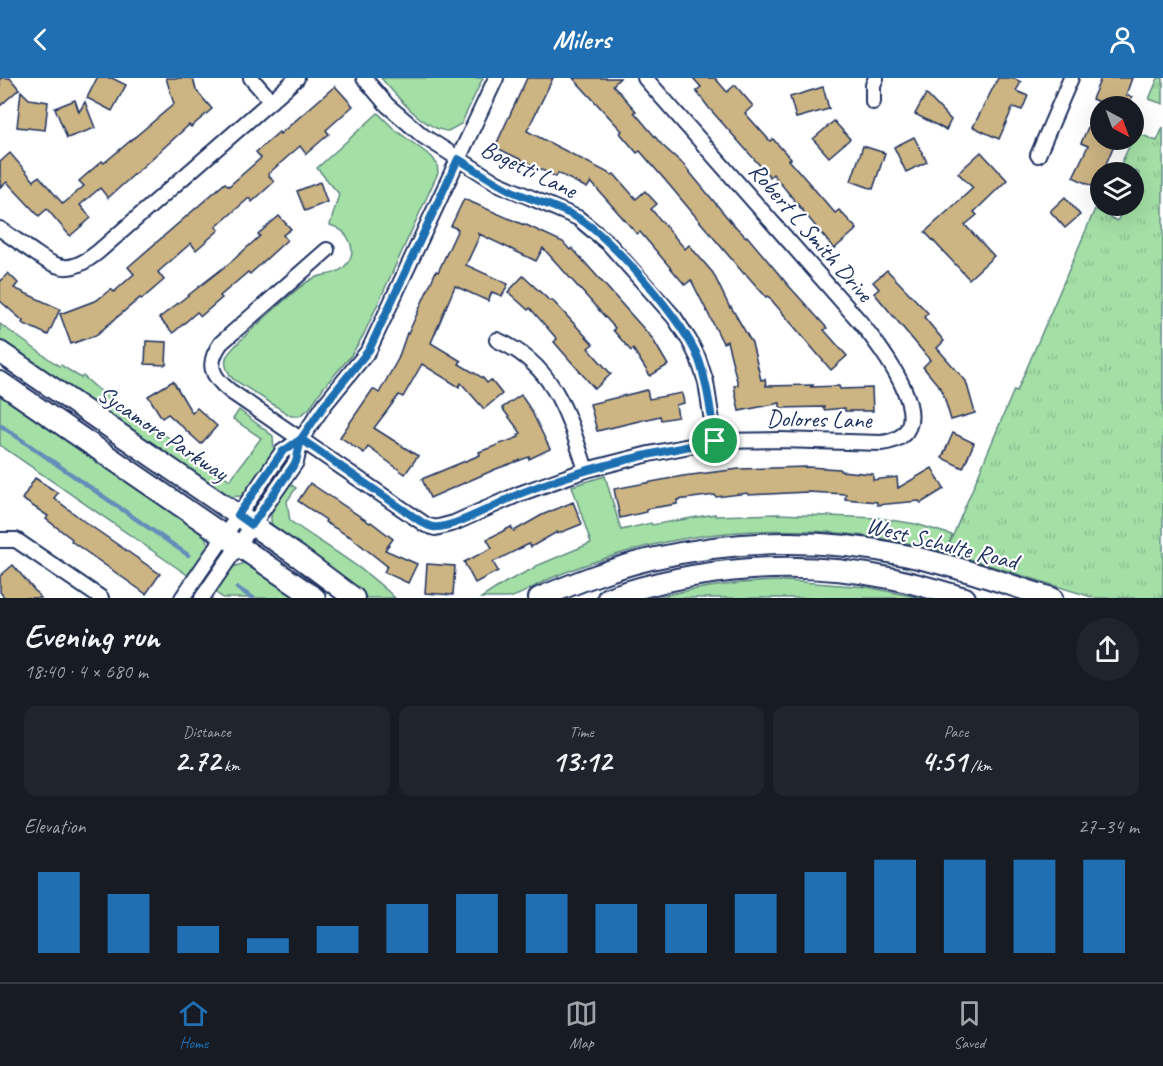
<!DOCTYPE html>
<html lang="en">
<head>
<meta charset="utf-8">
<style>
	:root { --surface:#171b24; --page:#20242c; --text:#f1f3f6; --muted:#9ea1a6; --line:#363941; --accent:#1f6fb2 }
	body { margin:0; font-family:Caveat,sans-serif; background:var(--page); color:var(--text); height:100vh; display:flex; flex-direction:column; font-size:22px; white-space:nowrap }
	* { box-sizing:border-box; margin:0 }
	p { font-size:20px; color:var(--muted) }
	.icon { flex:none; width:33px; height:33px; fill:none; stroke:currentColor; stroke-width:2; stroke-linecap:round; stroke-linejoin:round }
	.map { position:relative; height:520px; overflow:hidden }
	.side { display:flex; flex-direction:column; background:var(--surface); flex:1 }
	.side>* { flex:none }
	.needle { width:39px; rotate:139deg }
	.controls { position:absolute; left:1090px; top:18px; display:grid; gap:12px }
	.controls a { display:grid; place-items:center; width:54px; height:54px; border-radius:50%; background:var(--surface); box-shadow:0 6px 24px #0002; font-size:30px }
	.pin { position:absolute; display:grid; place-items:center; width:51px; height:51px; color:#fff; margin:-26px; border:3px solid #fff; border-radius:50%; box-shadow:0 2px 6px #0007 }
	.round { display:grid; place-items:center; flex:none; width:63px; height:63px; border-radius:32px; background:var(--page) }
	.headline { display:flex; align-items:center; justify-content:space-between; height:102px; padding:0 24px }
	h1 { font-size:33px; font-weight:700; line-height:45px }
	.stats { display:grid; grid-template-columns:repeat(3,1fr); gap:9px; height:102px; padding:6px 24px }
	.stats div { display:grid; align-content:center; border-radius:12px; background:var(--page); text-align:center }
	.stats b { font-size:30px; font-weight:700 }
	.stats small { font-size:16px; font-weight:400 }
	.stats p { font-size:16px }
	.chart { height:168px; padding:12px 24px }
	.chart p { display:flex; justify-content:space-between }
	.chart svg { width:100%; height:108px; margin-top:6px; stroke:var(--accent); stroke-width:6 }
	header { display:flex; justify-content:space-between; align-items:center; height:78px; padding:0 24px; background:var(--accent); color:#fff; font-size:27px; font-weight:700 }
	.tabs { display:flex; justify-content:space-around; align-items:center; height:84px; border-top:2px solid var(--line); background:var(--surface); font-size:16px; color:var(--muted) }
	.tabs a { display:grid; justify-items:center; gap:3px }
	.tabs .current { color:var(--accent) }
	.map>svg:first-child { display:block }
	.grass { fill:url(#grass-tufts); stroke:#608882; stroke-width:1.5 }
	.park { fill:#a4e0a6; stroke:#608882; stroke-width:1.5 }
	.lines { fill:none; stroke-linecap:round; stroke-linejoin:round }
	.stream { stroke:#658db9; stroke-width:4.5 }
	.building { fill:#ccb483; stroke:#1b2f5e; stroke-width:1.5 }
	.street-casing { stroke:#1b2f5e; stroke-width:18 }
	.secondary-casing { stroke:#1b2f5e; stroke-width:24 }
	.street { stroke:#fff; stroke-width:14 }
	.secondary { stroke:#fff; stroke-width:20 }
	.route-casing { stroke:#fff; stroke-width:12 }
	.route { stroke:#1f6fb2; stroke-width:8 }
	.labels { text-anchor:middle; stroke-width:4.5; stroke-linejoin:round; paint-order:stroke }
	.street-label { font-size:24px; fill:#1b2f5e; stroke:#fff }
</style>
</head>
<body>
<header><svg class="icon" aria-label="back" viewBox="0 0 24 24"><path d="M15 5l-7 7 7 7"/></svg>Milers<svg class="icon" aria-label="person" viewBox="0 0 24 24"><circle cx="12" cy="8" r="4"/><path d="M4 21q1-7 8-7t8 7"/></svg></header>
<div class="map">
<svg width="1163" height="520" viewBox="0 0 1163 520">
	<defs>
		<pattern id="grass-tufts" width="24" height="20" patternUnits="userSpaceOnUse" patternTransform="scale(1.5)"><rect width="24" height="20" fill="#a4e0a6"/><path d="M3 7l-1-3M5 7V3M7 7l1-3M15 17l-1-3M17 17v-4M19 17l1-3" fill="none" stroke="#8dc091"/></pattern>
	</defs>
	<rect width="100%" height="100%" fill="#fff"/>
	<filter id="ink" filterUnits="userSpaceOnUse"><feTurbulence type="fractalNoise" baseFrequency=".0167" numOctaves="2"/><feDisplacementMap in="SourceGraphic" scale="12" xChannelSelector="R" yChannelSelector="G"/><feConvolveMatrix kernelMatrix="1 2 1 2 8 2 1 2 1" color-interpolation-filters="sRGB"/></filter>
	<g filter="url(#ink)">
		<g class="grass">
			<polygon points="1158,0 1163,0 1163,26 1149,21"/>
			<polygon points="1163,49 1163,520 1095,520 946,474 1014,312 1017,313 1095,131 1117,143 1125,128 1134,128 1134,106 1139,95 1121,86 1132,62 1134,62 1135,54 1157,63"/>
		</g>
		<g class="park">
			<path d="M 381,0 L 483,0 L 461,46 L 448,53 C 424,52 396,17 381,0 Z"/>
			<path d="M 378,35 L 394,51 L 432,79 L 437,86 L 438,95 L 363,258 L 350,279 L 323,310 L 309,331 L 299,338 L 291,338 L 233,301 C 228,295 224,288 226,280 C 229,270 298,209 310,202 C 321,195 334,199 344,189 C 360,174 349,152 330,147 L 339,116 L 317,90 Z"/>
			<polygon points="0,246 59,288 61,287 81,300 83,298 98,311 230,402 261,360 233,341 239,332 273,358 274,374 248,412 241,418 227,419 0,264"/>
			<polygon points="0,314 203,454 208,466 207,471 189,498 0,367"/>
			<path d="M 605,398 L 621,452 L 651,445 L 652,447 L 715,436 L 715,438 L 778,436 L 878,440 L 916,446 L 952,457 L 946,474 C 835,445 718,444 609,479 C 587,486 566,493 545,503 C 534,508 520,518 508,520 C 499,520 489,520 481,520 L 506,504 L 534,490 L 534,489 L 591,465 L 572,408 Z"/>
			<path d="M 290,406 L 296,410 L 287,423 L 290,443 C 327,469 362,488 395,520 L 367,520 L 354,508 L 275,453 C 263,435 280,420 290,406 Z"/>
			<polygon points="245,485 250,486 301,520 223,520 215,514 233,489"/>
			<path d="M 789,503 L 867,509 L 921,520 L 653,520 C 698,509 743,503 789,503 Z"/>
		</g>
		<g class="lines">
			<g class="stream">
				<polyline points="0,347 188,477"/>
				<polyline points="237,510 253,520"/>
			</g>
		</g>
		<g class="building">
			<polygon points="0,0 10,0 19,11 0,28"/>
			<polygon points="97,0 112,0 126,7 112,33 87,20"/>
			<polygon points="166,0 193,0 196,12 212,31 191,49 189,47 108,120 100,110 80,127 91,140 70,158 47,131 39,138 7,104 0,110 0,84 10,75 34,103 39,98 63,126 84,108 79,103 102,83 104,85 174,26"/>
			<polygon points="527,0 553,0 527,53 612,97 614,96 636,121 645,113 657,126 651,131 657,138 685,171 689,167 713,195 730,230 731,229 752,265 761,302 765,301 766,308 813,307 811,309 839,308 840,311 872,310 873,333 845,333 845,330 824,332 824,329 780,330 780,325 739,333 734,308 738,307 727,263 723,265 691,202 685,207 640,154 637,156 591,104 587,110 558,95 556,99 495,69"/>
			<polygon points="573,0 620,0 613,7 636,33 634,34 662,67 683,86 731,144 746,159 747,158 788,207 827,250 824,252 847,278 831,292 768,218 766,219 745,195 744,196 665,102 640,73 637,75 620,55 622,53"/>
			<polygon points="693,0 715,0 727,14 735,7 753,28 745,35 770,63 773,61 791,81 789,82 835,135 839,132 857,151 834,171 773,96 770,99 709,30 696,13 701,9"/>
			<polygon points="998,0 1013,0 1021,4 1016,13 1028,18 1022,32 1013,29 999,61 973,49"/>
			<polygon points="1101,0 1132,0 1126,17 1132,19 1128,28 1101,28 1101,62 1116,62 1096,110 1073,99 1088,68 1081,65 1099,24 1092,21"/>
			<polygon points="335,8 353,28 326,52 329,56 306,76 300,68 268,96 274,104 252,124 249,120 216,149 219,152 196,172 191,165 158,194 164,202 142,221 140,220 96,257 71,266 60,236 97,222 111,211 114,214 134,196 128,189 225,105 229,108 261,80 256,74 279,54 280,56"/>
			<polygon points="823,9 829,31 796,40 790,19"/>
			<polygon points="21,13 29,21 48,24 45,52 17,49"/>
			<polygon points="926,16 951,42 946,52 915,36"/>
			<polygon points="75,22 79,34 85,24 95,50 67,60 55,30"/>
			<polygon points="834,43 850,61 829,79 813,61"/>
			<polygon points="914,59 927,84 906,94 894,69"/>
			<polygon points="863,68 885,75 873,111 851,103"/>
			<polygon points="981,74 1007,102 974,134 977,137 965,147 994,178 969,201 925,154 973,110 958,95"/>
			<polygon points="320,104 327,124 305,133 297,113"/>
			<polygon points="1065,119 1080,137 1065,150 1050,133"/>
			<polygon points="464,121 524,147 524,146 563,164 570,172 572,170 652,260 668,287 650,298 633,271 631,273 613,252 615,250 543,170 536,183 477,155 480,157 466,187 508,206 502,218 492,214 488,223 455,208 431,265 461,283 459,286 483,300 487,305 491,302 502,316 484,331 461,305 459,309 422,286 403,319 399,317 374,350 418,378 405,396 368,369 364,375 340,359 373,311 379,315 398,281 407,255 408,256 436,193 438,194 458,151 451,148"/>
			<polygon points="279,138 291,151 283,157 287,162 250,196 248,194 220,218 222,220 201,238 197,234 173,255 159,240 232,183 260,158 258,156"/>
			<polygon points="887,192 928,235 924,239 944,263 937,270 966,303 975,335 951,342 942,312 923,289 930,282 874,215 879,211 873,204"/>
			<polygon points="8,195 18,205 14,210 60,231 48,257 22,245 23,243 0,223 0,204"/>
			<polygon points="523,198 550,223 552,222 593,266 588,270 611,296 595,311 554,264 557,261 530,230 528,232 508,214"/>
			<polygon points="146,263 167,264 166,287 145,286"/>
			<polygon points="173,303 192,335 197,330 217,348 201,366 168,336 162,340 148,318"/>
			<polygon points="647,312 649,321 682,315 684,325 676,327 678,339 661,342 660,338 597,353 590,326"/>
			<polygon points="521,317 531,332 550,371 529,381 529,379 496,391 430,420 422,401 480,377 479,374 519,359 518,357 521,355 502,330"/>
			<polygon points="953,355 974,365 963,390 942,380"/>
			<polygon points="808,389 840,391 840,393 873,396 873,402 897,399 898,410 932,390 944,411 921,425 919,423 877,427 877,424 845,421 846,416 807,414 748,417 748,415 716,419 715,417 677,422 677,426 646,431 646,434 620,440 614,411 683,398 739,391"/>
			<polygon points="35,400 58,415 54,420 85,444 160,496 146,516 71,463 72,461 46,441 48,438 22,421"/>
			<polygon points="310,405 370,445 371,444 393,461 385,472 417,486 408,505 384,494 387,488 348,457 348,458 325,444 326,442 298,423"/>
			<polygon points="573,424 582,446 557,456 557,454 531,469 529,466 493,484 498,493 475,505 464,484 492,470 487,461 511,449 514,453 542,437"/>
			<polygon points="427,486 455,488 453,517 425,515"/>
			<polygon points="13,487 41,520 5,520 0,514 0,498"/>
		</g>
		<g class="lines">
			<defs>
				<g id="street">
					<polyline points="251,0 271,23"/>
					<polyline points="364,0 387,27 423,58 497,105 578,140 609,166 674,239 689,262 698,280 706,304 715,363"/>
					<polyline points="873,24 873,7 876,0"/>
					<polyline points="1038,77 1071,0"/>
					<path d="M 0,151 C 12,159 23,167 35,175 C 61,194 73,194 98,174 L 297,0"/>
					<path d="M 327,172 L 221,265 C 206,286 211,298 230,313 L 426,447 L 435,450 L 454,445 L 519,416 L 586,392 L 649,376 L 715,363 L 780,362 L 881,365 C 949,357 881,270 861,245 L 645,0"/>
					<path d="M 497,262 C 555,287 568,337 586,392"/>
					<polyline points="0,462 16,462 101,520"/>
					<polyline points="182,520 282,374 301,361"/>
					<polyline points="202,520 296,384 301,361 325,326 369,272 496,0"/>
				</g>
				<g id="secondary">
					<polyline points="0,274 299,479 354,520"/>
					<polyline points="0,304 315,520"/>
					<path d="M 539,520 C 575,505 612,490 651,481 C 734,462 820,459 904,477 C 954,487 1003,505 1052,520"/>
					<path d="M 608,520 C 696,489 798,481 889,500 C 915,505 940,513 965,520"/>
				</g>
			</defs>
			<use href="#street" class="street-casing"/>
			<use href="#secondary" class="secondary-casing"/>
			<use href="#street" class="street"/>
			<use href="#secondary" class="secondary"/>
		</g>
	</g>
	<g class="lines" filter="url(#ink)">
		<defs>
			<path id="route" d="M 715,363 C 711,336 708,308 699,282 C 686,246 611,159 578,140 C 557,128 535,123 514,114 C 494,105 477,92 458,81 L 369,272 L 325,326 L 301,361 L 282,374 L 238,437 L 252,447 L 296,384 L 301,361 L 417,441 C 422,444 427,448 433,449 C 451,452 500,424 519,416 C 582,390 648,376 715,363"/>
		</defs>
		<use href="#route" class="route-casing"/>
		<use href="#route" class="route"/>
	</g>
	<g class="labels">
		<g class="street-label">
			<text transform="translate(529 91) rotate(26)" y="8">Bogetti Lane</text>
			<text transform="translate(811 154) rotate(49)" y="8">Robert L Smith Drive</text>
			<text transform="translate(819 341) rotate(1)" y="8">Dolores Lane</text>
			<text transform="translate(163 355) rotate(34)" y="8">Sycamore Parkway</text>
			<text transform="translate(942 465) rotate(14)" y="8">West Schulte Road</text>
		</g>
	</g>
</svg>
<div class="controls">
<a><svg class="needle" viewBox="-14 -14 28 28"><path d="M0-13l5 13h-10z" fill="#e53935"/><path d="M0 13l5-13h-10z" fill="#9ea1a6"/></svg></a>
<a><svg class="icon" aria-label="layers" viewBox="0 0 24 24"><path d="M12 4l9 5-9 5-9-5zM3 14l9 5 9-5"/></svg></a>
</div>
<div class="pin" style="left:715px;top:363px;background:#1e9e55"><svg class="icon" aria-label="arrive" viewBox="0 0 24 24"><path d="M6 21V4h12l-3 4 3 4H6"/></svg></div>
</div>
<section class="side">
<div class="headline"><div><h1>Evening run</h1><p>18:40 · 4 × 680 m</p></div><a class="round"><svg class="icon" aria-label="share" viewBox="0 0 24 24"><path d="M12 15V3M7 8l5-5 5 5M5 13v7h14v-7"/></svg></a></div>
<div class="stats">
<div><p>Distance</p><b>2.72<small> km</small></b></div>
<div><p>Time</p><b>13:12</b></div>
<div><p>Pace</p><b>4:51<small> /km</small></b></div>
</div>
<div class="chart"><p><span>Elevation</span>27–34 m</p>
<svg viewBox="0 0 160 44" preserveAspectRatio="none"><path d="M5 44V11M15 44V20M25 44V33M35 44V38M45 44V33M55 44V24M65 44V20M75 44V20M85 44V24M95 44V24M105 44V20M115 44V11M125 44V6M135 44V6M145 44V6M155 44V6"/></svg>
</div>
</section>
<nav class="tabs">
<a class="current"><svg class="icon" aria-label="home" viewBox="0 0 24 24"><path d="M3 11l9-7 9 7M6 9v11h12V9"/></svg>Home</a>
<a><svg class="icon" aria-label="map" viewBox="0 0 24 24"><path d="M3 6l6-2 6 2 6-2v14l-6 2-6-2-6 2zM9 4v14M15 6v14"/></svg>Map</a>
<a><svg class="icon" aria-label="saved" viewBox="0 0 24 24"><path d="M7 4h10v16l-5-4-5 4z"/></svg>Saved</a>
</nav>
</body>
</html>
